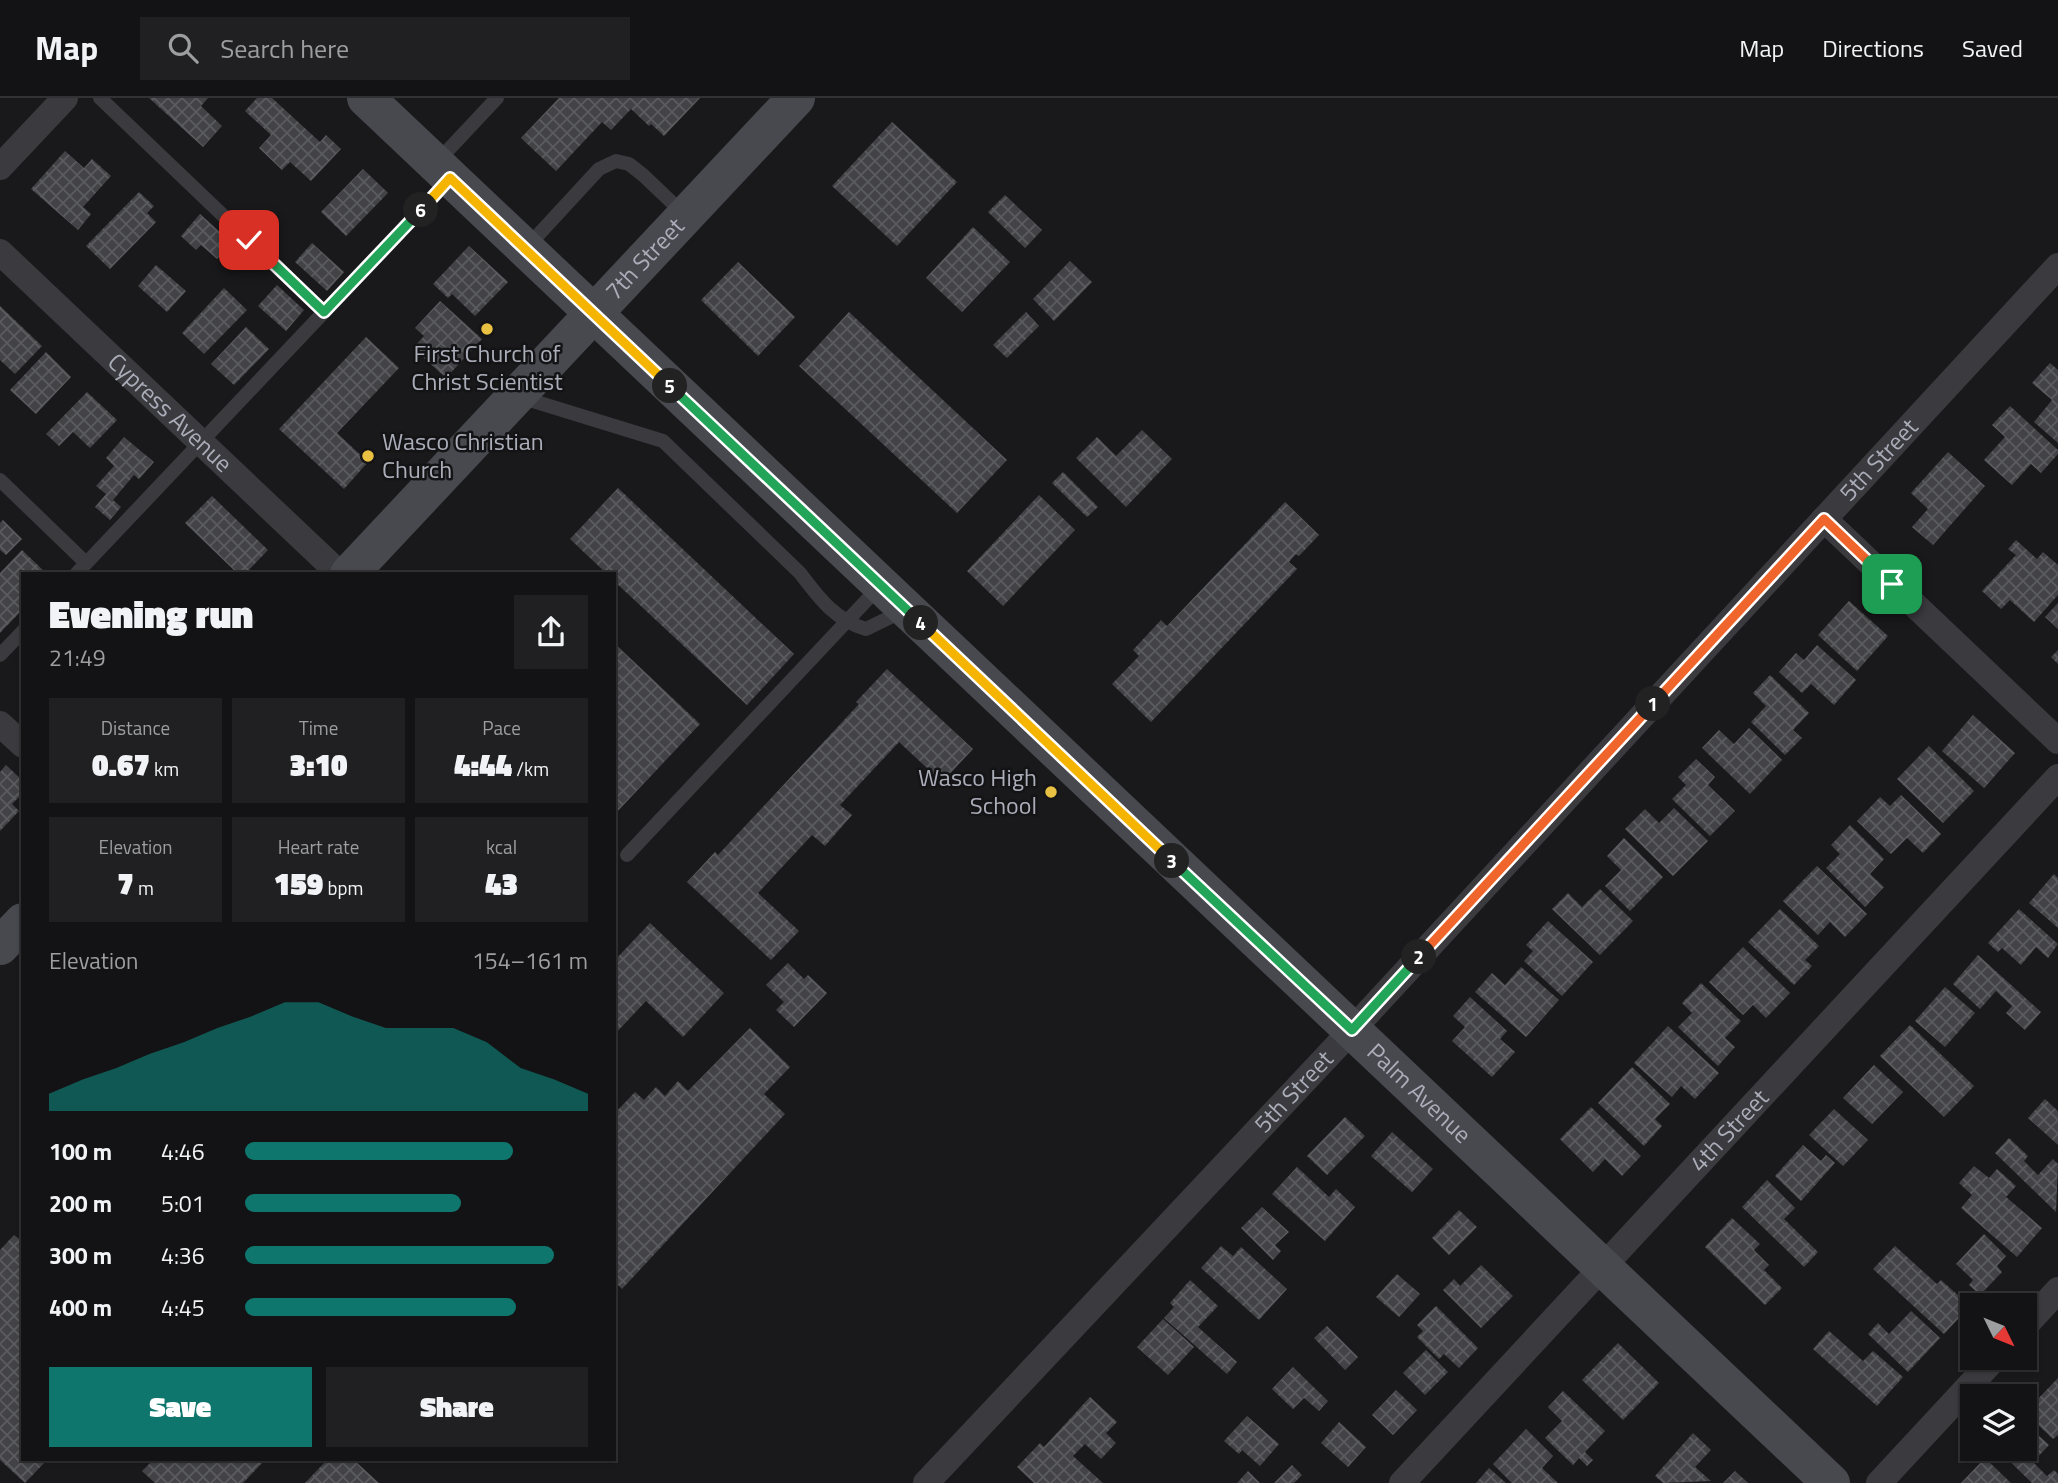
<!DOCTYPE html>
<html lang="en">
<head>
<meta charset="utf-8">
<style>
	:root { --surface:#131214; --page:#202022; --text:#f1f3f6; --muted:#9d9ea0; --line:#323234; --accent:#0f766e }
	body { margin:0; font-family:"Titillium Web",sans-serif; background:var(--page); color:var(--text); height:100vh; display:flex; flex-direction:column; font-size:26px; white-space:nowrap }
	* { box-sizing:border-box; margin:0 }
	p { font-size:23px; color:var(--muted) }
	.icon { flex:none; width:38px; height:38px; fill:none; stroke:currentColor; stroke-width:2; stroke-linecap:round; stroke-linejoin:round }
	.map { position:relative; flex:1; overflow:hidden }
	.side { position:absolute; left:21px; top:474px; width:595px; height:889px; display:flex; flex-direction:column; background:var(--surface); border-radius:0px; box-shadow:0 2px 5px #0004,0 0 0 2px var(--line) }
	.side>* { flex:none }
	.needle { width:46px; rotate:133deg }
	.controls { position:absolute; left:1960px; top:1195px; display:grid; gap:14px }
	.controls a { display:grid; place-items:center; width:77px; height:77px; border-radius:0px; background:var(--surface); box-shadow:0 2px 5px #0004,0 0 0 2px var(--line); font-size:35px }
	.pin { position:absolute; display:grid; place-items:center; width:60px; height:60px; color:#fff; margin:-30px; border-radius:14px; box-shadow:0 4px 10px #0006 }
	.km { position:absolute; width:35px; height:35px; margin:-18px; border-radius:50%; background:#222; color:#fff; font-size:19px; line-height:35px; text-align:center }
	.round { display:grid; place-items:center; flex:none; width:74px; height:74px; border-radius:0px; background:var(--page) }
	.headline { display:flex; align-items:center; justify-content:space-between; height:119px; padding:0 28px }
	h1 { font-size:38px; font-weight:800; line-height:52px }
	.stats { display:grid; grid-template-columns:repeat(3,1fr); gap:10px; height:119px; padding:7px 28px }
	.stats div { display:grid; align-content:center; border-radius:0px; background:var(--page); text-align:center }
	.stats b { font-size:30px; font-weight:800 }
	.stats small { font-size:19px; font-weight:400 }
	.stats p { font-size:19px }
	.chart { height:196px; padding:14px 28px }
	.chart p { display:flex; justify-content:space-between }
	.chart svg { width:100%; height:126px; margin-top:7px; fill:var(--accent); opacity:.7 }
	.cta { display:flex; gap:14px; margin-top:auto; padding:14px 28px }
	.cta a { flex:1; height:80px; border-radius:0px; background:var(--accent); color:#fff; font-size:28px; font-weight:800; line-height:80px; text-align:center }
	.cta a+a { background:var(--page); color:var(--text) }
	ul { padding:0 28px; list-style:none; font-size:23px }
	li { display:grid; grid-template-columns:112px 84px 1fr; align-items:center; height:52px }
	li i { height:18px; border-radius:9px; background:var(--accent) }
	header { display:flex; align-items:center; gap:42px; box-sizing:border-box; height:98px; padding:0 35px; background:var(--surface); border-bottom:2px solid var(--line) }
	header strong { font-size:33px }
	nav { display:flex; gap:38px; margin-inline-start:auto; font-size:24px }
	.search { width:490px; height:63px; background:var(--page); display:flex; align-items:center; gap:18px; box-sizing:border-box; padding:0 24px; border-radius:0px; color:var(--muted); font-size:26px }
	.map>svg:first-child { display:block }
	.building { fill:url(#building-cross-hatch) }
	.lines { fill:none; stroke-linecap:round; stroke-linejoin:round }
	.lane { stroke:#3a3a3f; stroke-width:14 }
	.street { stroke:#3a3a3f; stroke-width:26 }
	.secondary { stroke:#48494f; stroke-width:38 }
	.split-1-casing { stroke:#fff; stroke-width:14 }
	.split-2-casing { stroke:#fff; stroke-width:14 }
	.split-3-casing { stroke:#fff; stroke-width:14 }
	.split-4-casing { stroke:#fff; stroke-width:14 }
	.split-5-casing { stroke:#fff; stroke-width:14 }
	.split-6-casing { stroke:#fff; stroke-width:14 }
	.split-7-casing { stroke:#fff; stroke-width:14 }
	.split-1 { stroke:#f0652b; stroke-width:9 }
	.split-2 { stroke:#f0652b; stroke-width:9 }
	.split-3 { stroke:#22a559; stroke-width:9 }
	.split-4 { stroke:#f5b400; stroke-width:9 }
	.split-5 { stroke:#22a559; stroke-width:9 }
	.split-6 { stroke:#f5b400; stroke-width:9 }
	.split-7 { stroke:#22a559; stroke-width:9 }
	.poi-dot { fill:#e9c142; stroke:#141315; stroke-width:2.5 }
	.labels { text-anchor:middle; stroke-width:5; stroke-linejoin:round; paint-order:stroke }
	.street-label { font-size:24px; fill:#abaeb9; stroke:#141315 }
	.poi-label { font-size:24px; fill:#abaeb9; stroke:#141315 }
</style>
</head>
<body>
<header>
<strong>Map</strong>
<div class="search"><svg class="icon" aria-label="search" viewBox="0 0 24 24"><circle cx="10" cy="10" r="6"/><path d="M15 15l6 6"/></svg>Search here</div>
<nav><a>Map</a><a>Directions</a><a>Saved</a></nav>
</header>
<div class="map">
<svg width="2058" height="1385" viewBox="0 0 2058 1385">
	<defs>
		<pattern id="building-cross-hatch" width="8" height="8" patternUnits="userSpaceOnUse" patternTransform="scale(1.75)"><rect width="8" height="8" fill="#434347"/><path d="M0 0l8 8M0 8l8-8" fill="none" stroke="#5b5c5f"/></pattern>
	</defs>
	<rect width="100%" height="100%" fill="#19181a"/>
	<g class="building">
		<polygon points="149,0 208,0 201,8 222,28 203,49"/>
		<polygon points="257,0 272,0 320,44 326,37 341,51 311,83 290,64 282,72 259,50 271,37 245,13"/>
		<polygon points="559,0 700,0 664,38 651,26 649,28 631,11 611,32 602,24 556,73 521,40"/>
		<polygon points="892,24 957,84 897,148 832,88"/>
		<polygon points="65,53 84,70 92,61 111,78 83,109 91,116 78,132 31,91"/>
		<polygon points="363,71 388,95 346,138 321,114"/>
		<polygon points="139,94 154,108 147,115 156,124 110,171 86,148"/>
		<polygon points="1005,97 1042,132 1025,150 988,114"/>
		<polygon points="200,116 232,145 217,161 201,147 196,152 181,138"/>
		<polygon points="973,129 1010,164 962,214 926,180"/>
		<polygon points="312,145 344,174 327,193 295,164"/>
		<polygon points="469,148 508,184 475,218 452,196 448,200 433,186"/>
		<polygon points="1070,163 1092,184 1054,223 1033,201"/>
		<polygon points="738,164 795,219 758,258 701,202"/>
		<polygon points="156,167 186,193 167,214 138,188"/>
		<polygon points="277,187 304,212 286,233 258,208"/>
		<polygon points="224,190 247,212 204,256 182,235"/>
		<polygon points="440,203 482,241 446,280 413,250 424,238 415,230"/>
		<polygon points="0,208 42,248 15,276 0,262"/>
		<polygon points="849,214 1007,362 957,415 799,268"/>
		<polygon points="1026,214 1039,228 1007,260 993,247"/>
		<polygon points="246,229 269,251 234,287 211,266"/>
		<polygon points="366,239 399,270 337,335 368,364 344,391 279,331"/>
		<polygon points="46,254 71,279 36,316 10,292"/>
		<polygon points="2050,265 2058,272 2058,345 2034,324 2052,302 2032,285"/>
		<polygon points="87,294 117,322 90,350 73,334 59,348 46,336"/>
		<polygon points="2010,308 2058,352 2058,356 2041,375 2031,366 2012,387 1984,362 2005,339 1992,327"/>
		<polygon points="1142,332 1172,361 1126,409 1076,360 1097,339 1116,358"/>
		<polygon points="124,339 154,364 139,381 134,377 113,402 121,409 110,422 95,409 106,396 96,388 114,368 106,360"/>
		<polygon points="1948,354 1985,388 1933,447 1912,429 1928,411 1911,395"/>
		<polygon points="1063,374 1098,409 1087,419 1052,385"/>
		<polygon points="618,390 794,556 747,607 614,483 614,476 607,476 570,441"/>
		<polygon points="1039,397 1075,432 1003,508 967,473"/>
		<polygon points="212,398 268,452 245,476 238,476 185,425"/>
		<polygon points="1285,404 1319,437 1299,458 1296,456 1289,464 1297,471 1151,624 1112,586 1139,558 1133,552 1161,522 1167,528"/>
		<polygon points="3,422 22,441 6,457 0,452 0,425"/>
		<polygon points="2016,442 2037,461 2043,454 2058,467 2058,497 2034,524 2010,502 2001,511 1982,493 2016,457 2008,451"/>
		<polygon points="22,452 47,476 23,476 23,511 0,535 0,475"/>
		<polygon points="1849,503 1888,538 1857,573 1818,537"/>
		<polygon points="2058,505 2058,531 2045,519"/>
		<polygon points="614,545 700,626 614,717"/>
		<polygon points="1817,547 1856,582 1834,607 1811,586 1802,595 1779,574 1796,555 1804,562"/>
		<polygon points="2058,552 2058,566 2051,559"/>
		<polygon points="887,571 973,651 942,684 899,644 840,707 852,717 825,748 812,737 758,795 799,833 771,862 687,784 715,754 718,757 859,606 856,604"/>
		<polygon points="1770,577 1809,615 1793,632 1802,640 1785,657 1751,624 1766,608 1753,595"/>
		<polygon points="1973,617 2015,655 1984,690 1942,653"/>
		<polygon points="1749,630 1782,662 1750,696 1702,650 1719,632 1734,646"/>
		<polygon points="1929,648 1974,693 1943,725 1897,681"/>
		<polygon points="1696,661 1715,679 1708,687 1735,713 1710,738 1672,701 1686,687 1678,679"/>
		<polygon points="6,667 23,683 23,695 12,706 19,713 0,733 0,674"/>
		<polygon points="1901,697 1941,736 1923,755 1907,740 1891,756 1857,723 1880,699 1890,708"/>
		<polygon points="1674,710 1708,743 1673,778 1625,731 1645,711 1659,725"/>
		<polygon points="1850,727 1884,761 1870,776 1884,789 1865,809 1826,770 1840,756 1831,747"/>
		<polygon points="1624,740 1663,779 1630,813 1605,788 1621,772 1607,758"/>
		<polygon points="1817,768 1867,816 1845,839 1830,824 1818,837 1783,803"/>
		<polygon points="2054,776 2058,780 2058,830 2029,805"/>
		<polygon points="1600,791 1633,823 1600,857 1552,811 1568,795 1582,809"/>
		<polygon points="1780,811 1819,848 1805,862 1812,868 1794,887 1748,844"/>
		<polygon points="2019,811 2058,846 2048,860 2036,849 2021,867 2002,850 1998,854 1988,845"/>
		<polygon points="1548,823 1593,864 1562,898 1524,863 1533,853 1526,847"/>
		<polygon points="650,825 724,895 683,939 646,903 614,937 614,863"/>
		<polygon points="1743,849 1790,895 1766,920 1753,907 1743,917 1709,884"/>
		<polygon points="1978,857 2041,914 2025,932 2006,915 2012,908 1996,893 1980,911 1953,886"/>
		<polygon points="788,865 804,881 808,877 827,895 794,929 776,912 784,904 766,887"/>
		<polygon points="1521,869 1559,902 1526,939 1475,894 1492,875 1505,887"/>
		<polygon points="1701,885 1741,923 1725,940 1735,949 1718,968 1678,929 1692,915 1682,905"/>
		<polygon points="1945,889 1975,915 1945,949 1915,923"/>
		<polygon points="1470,899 1507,933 1500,941 1515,954 1492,979 1452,943 1465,929 1453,918"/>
		<polygon points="1910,927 1974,988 1944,1019 1880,958"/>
		<polygon points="1668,928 1719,975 1695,1001 1681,988 1672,999 1634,965"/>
		<polygon points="750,930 790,969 764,996 785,1016 622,1191 614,1183 614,1016 635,994 644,1002 656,989 665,998 678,983 688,993"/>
		<polygon points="1874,967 1903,994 1872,1026 1843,1000"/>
		<polygon points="1632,969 1670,1006 1655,1021 1662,1028 1644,1048 1598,1005"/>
		<polygon points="2045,1001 2058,1013 2058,1047 2028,1020"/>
		<polygon points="1591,1009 1641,1058 1622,1078 1605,1061 1593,1074 1560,1041"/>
		<polygon points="1834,1011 1868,1042 1843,1068 1809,1037"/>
		<polygon points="1345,1019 1365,1038 1327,1077 1307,1058"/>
		<polygon points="1392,1034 1433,1071 1412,1094 1371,1058"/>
		<polygon points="2009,1040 2028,1058 2024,1063 2038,1077 2053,1061 2058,1066 2056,1114 1995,1055"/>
		<polygon points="1803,1047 1821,1063 1826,1057 1835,1065 1801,1103 1775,1078"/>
		<polygon points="1974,1068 1989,1080 1997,1071 2016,1088 2006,1099 2042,1130 2017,1159 1961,1110 1972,1097 1959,1085"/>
		<polygon points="1297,1069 1329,1099 1336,1091 1355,1109 1325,1143 1272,1096"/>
		<polygon points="1767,1082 1795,1110 1784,1121 1818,1154 1804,1169 1742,1109"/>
		<polygon points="1262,1109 1289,1134 1275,1147 1281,1153 1273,1162 1241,1130"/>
		<polygon points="1459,1112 1477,1129 1449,1157 1432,1140"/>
		<polygon points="1732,1120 1760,1146 1754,1152 1769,1167 1764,1172 1782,1190 1765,1207 1705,1149"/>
		<polygon points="1984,1136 2006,1158 1997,1168 2002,1174 1980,1197 1969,1187 1973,1182 1956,1166"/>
		<polygon points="14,1137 23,1144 23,1362 47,1362 25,1385 0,1362 0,1152"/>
		<polygon points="1221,1148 1233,1158 1241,1149 1287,1191 1259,1222 1201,1170"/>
		<polygon points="1895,1148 1937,1186 1941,1182 1970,1208 1944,1236 1873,1171"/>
		<polygon points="1481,1167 1513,1198 1481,1230 1443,1192 1454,1181 1460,1188"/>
		<polygon points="1397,1176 1420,1196 1399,1219 1376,1199"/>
		<polygon points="1190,1182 1218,1208 1198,1229 1237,1264 1227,1276 1164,1220 1174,1209 1170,1205"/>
		<polygon points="1436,1208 1478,1250 1459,1270 1444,1256 1439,1261 1417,1239 1423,1233 1417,1227"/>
		<polygon points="1911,1213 1940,1240 1908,1274 1868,1236 1878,1225 1889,1236"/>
		<polygon points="1163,1221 1194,1249 1168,1277 1137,1249"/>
		<polygon points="1327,1228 1358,1259 1345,1272 1314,1240"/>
		<polygon points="1829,1233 1863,1263 1873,1253 1903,1279 1877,1308 1813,1251"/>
		<polygon points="1618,1245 1659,1285 1623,1322 1582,1282"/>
		<polygon points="1426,1252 1448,1274 1425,1297 1403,1275"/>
		<polygon points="1293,1269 1328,1303 1319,1313 1304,1300 1293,1311 1272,1291"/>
		<polygon points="2058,1280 2058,1337 2053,1341 2031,1320 2039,1311 2034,1305"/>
		<polygon points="1396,1292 1417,1312 1393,1337 1372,1317"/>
		<polygon points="1563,1293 1605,1333 1585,1354 1593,1362 1587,1368 1579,1360 1573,1367 1545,1340 1562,1323 1548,1309"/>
		<polygon points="1090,1299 1117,1324 1106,1335 1116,1345 1101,1361 1085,1346 1073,1358 1103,1385 1034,1385 1017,1369 1040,1345 1044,1349"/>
		<polygon points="1247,1318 1279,1346 1260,1368 1242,1352 1239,1356 1224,1343"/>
		<polygon points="1339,1324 1366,1349 1348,1369 1321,1345"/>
		<polygon points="2025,1325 2049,1347 2033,1364 2047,1378 2054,1372 2058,1376 2058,1385 2032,1385 1997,1351 2025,1351"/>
		<polygon points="1526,1331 1553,1358 1542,1370 1558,1385 1512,1385 1493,1366"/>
		<polygon points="1693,1335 1711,1352 1695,1369 1711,1383 1663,1385 1655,1378"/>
		<polygon points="1985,1360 2011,1385 1961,1385"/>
		<polygon points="153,1362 265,1362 243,1385 155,1385 142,1373"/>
		<polygon points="327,1362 354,1362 379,1385 305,1385"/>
		<polygon points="1292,1367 1302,1377 1294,1385 1274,1385"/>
		<polygon points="1489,1370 1506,1385 1476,1385"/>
		<polygon points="1248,1373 1260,1385 1237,1385"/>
		<polygon points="1735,1373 1748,1385 1723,1385"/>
	</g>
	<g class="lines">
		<g class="lane">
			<polyline points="100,0 324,214"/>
			<polyline points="436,65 497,0"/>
			<polyline points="527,149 599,71 616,63 629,66 643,77 685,117"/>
			<path d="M 520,299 L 663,343 L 800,475 C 819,500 835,522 866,531 L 905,512"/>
			<polyline points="0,382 86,465"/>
			<polyline points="76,476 450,81"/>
			<polyline points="0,557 23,533"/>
			<polyline points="627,757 880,488"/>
		</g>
		<g class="street">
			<polyline points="0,69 65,0"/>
			<path id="s1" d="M 0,154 L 340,476"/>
			<polyline points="1824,421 2058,643"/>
			<polyline points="0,626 23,647"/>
			<polyline points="2025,1228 2058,1192"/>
			<path id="s2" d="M 926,1385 L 1352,932 L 2058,168"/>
			<path id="s3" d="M 1402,1385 L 2058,679"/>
			<polyline points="1879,1385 1995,1260"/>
		</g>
		<g class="secondary">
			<path id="s4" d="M 366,0 L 1831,1385"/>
			<path id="s5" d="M 349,476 L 796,0"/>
			<polyline points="0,848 23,824"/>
		</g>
	</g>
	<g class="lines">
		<defs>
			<polyline id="split-1" points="1653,606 1824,421 1892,486"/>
			<polyline id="split-2" points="1419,859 1653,606"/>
			<polyline id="split-3" points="1172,763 1352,932 1419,859"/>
			<polyline id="split-4" points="921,525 1172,763"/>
			<polyline id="split-5" points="670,288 921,525"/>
			<polyline id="split-6" points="421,112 450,80 670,288"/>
			<polyline id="split-7" points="249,142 324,214 421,112"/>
		</defs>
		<use href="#split-1" class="split-1-casing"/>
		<use href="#split-2" class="split-2-casing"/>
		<use href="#split-3" class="split-3-casing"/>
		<use href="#split-4" class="split-4-casing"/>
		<use href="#split-5" class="split-5-casing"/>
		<use href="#split-6" class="split-6-casing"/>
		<use href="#split-7" class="split-7-casing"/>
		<use href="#split-1" class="split-1"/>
		<use href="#split-2" class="split-2"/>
		<use href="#split-3" class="split-3"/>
		<use href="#split-4" class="split-4"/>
		<use href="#split-5" class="split-5"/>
		<use href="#split-6" class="split-6"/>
		<use href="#split-7" class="split-7"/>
	</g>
	<g class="poi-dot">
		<circle cx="487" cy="231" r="7"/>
		<circle cx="368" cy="358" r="7"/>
		<circle cx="1051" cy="694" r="7"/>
	</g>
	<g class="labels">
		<g class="street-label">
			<text dy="8" stroke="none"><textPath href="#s5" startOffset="432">7th Street</textPath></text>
			<text dy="8" stroke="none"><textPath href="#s1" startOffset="234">Cypress Avenue</textPath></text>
			<text dy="8" stroke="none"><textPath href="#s2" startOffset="1398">5th Street</textPath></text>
			<text dy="8" stroke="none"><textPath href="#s2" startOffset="537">5th Street</textPath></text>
			<text dy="8" stroke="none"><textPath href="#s4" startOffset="1449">Palm Avenue</textPath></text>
			<text dy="8" stroke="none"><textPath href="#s3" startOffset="481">4th Street</textPath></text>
		</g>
		<g class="poi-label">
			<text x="487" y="264">First Church of<tspan x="487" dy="28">Christ Scientist</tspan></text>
			<text x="382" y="352" text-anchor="start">Wasco Christian<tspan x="382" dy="28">Church</tspan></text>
			<text x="1037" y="688" text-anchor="end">Wasco High<tspan x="1037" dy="28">School</tspan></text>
		</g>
	</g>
</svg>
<div class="controls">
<a><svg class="needle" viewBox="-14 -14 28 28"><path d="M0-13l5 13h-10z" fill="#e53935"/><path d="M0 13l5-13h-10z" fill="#9d9ea0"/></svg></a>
<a><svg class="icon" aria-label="layers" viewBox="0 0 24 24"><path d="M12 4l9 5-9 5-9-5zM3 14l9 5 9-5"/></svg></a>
</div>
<div class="pin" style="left:1892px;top:486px;background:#1e9e55"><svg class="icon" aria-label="arrive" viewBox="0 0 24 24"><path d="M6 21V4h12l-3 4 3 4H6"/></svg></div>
<div class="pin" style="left:249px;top:142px;background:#d93025"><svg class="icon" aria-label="check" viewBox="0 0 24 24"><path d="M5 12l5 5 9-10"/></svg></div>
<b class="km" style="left:1653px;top:606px">1</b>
<b class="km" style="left:1419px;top:859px">2</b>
<b class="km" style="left:1172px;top:763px">3</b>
<b class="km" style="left:921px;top:525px">4</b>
<b class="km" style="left:670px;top:288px">5</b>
<b class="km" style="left:421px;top:112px">6</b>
<section class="side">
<div class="headline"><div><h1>Evening run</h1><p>21:49</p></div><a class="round"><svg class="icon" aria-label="share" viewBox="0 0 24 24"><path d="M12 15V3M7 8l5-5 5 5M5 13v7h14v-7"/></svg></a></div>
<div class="stats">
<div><p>Distance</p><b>0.67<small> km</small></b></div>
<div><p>Time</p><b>3:10</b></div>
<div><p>Pace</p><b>4:44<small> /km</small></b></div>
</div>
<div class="stats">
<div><p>Elevation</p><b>7<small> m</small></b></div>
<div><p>Heart rate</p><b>159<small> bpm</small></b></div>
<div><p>kcal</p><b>43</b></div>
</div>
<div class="chart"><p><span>Elevation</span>154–161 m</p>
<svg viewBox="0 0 160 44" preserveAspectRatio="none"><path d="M0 44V38L10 33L20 29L30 24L40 20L50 15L60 11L70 6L80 6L90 11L100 15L110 15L120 15L130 20L140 29L150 33L160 38V44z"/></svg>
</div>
<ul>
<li><b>100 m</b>4:46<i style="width:78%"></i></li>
<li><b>200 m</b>5:01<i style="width:63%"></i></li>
<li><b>300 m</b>4:36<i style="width:90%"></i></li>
<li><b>400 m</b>4:45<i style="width:79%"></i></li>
</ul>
<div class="cta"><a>Save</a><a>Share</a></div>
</section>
</div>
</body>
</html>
